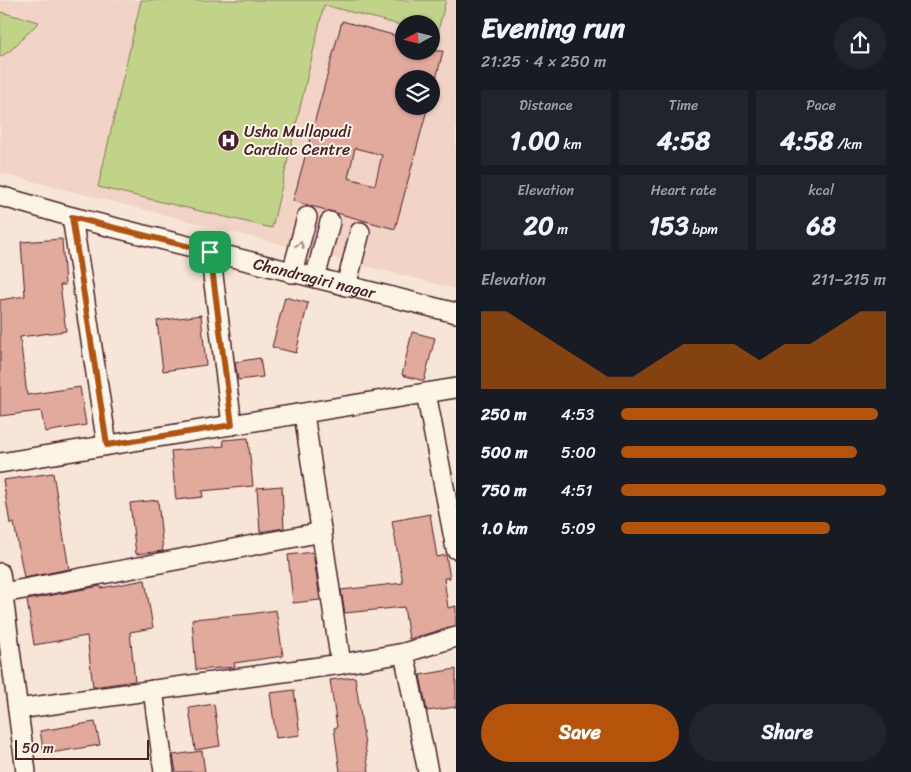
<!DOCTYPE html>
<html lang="en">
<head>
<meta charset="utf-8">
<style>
	:root { --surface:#171b24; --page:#20242c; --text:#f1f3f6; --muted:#9ea1a6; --accent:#b45309 }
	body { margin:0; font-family:Sriracha,sans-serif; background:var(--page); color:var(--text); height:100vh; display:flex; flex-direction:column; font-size:19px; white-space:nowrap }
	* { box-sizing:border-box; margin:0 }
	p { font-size:16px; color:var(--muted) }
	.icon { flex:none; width:28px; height:28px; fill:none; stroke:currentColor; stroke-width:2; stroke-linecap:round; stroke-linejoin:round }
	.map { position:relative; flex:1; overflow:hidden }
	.panel { display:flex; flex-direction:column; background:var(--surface); width:455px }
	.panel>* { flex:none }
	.needle { width:32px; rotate:263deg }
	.tools { position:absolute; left:395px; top:15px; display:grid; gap:10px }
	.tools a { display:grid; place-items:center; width:45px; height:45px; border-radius:50%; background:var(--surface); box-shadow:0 1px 4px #0004; font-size:25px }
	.scale { position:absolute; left:15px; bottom:12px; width:134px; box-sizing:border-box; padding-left:5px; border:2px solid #4a1f2b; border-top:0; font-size:14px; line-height:18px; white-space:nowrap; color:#4a1f2b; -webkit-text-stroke:4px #fcf5e5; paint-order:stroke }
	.pin { position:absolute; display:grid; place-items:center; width:42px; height:42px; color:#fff; margin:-21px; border-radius:10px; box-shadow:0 2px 8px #0006 }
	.round { display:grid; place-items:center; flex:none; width:52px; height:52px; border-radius:26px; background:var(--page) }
	.headline { display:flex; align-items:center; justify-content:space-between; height:85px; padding:0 25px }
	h1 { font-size:28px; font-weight:700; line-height:38px }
	.metrics { display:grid; grid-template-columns:repeat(3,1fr); gap:8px; height:85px; padding:5px 25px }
	.metrics div { display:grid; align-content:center; border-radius:0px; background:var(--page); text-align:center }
	.metrics b { font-size:25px; font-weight:700 }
	.metrics small { font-size:14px; font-weight:400 }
	.metrics p { font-size:14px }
	.chart { height:140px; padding:10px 25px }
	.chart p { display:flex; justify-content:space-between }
	.chart svg { width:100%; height:90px; margin-top:5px; fill:var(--accent); opacity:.7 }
	.primary-button { display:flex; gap:10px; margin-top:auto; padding:10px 25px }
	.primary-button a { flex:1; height:58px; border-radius:30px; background:var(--accent); color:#fff; font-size:20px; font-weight:700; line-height:58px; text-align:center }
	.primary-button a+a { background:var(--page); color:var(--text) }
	ul { padding:0 25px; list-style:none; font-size:16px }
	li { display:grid; grid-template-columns:80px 60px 1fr; align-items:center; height:38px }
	li i { height:12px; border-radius:6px; background:var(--accent) }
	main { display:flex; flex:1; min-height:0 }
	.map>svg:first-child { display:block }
	.built { fill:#f1d4c6; fill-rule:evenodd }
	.green { fill:#c0d388; stroke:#85795a }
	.building { fill:#e2a99d; stroke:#4a1f2b; fill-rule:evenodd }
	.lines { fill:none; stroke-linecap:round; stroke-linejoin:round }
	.minor-casing { stroke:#4a1f2b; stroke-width:22 }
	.minor { stroke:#fcf5e5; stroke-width:19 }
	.oneway { stroke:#a38a88 }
	.route-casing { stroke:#fff; stroke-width:10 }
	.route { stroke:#b45309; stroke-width:6 }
	.labels { text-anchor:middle; stroke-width:4; stroke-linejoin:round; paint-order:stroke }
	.poi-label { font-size:16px; fill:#4a1f2b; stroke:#fcf5e5; text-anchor:start }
	.street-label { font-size:16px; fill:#4a1f2b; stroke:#fcf5e5 }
</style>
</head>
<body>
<main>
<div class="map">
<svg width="456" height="772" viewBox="0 0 456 772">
	<rect width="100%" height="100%" fill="#f7e6d7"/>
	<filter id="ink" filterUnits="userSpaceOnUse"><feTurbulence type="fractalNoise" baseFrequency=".02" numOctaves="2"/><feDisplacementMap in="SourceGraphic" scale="10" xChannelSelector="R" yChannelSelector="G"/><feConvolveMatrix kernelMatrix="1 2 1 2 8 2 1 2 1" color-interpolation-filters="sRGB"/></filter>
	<g filter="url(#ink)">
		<path class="built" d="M 0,0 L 456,0 L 456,289 L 0,173 ZM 404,24 L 431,24 L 431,51 L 404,51 ZM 404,79 L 431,79 L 431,106 L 404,106 Z"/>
		<g class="green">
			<polygon points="141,0 446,0 437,35 431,33 431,24 404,24 404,26 324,5 272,228 98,187"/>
			<polygon points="0,12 39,22 10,51 0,57"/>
		</g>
		<g class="building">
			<path d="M 342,21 L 404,38 L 404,51 L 443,51 L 436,79 L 404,79 L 404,106 L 428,106 L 395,229 L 293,201 ZM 355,148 L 382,155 L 375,185 L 348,178 Z"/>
			<polygon points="62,239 65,285 60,285 66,331 20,337 27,395 80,387 86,425 45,432 41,411 0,416 0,300 25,296 21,242"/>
			<polygon points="285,297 308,303 296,353 272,347"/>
			<polygon points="201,315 206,365 163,371 157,321"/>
			<polygon points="412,332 435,338 424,381 402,375"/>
			<polygon points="260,358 263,377 238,380 235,362"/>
			<polygon points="248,438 253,486 202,491 203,497 176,500 171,451 224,446 223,440"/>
			<polygon points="53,473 69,569 24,578 14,523 10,524 3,480"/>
			<polygon points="282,486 284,528 260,532 257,488"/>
			<polygon points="158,500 163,551 136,554 130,503"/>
			<polygon points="430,514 437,557 446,555 450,578 444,578 448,608 456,606 456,626 409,639 404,607 345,613 341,590 403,583 392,521"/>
			<polygon points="313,552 320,600 293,603 288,555"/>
			<polygon points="145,580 153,628 130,632 135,681 93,687 87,636 34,645 27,600 100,586 101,588"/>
			<polygon points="276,610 283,656 234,663 235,667 196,670 192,619 250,614"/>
			<polygon points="456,669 456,707 427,711 420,675"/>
			<polygon points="355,677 369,772 340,772 334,728 337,727 330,680"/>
			<polygon points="294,690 300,735 276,738 270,693"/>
			<polygon points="214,704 220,746 195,750 189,708"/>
			<polygon points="95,722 100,745 44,754 40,731"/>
			<polygon points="202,751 205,772 176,772 173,755"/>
		</g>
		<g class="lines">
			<defs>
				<g id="minor">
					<path id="s1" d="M 0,196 L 72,217 L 456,313"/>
					<polyline points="72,217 107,445"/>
					<polyline points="210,252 232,425"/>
					<polyline points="292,273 307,217"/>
					<polyline points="315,278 330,222"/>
					<polyline points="346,286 360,232"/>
					<polyline points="426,393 456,549"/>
					<polyline points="304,414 341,664"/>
					<polyline points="0,463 456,388"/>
					<polyline points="0,573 26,772"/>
					<polyline points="3,593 322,532"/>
					<polyline points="404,653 428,772"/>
					<polyline points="153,690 164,772"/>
					<polyline points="18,709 341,664 404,653 456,637"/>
				</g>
			</defs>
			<use href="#minor" class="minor-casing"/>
			<use href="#minor" class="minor"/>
		</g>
		<defs><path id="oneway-chevron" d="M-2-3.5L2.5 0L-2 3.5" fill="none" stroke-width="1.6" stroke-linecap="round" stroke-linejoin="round" transform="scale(1.25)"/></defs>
		<use class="oneway" href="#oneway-chevron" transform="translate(300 245) rotate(-75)"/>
	</g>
	<g class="lines" filter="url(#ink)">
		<defs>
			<polygon id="route" points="72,217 210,252 232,425 107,445"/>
		</defs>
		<use href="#route" class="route-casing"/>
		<use href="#route" class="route"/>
	</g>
	<defs>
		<symbol id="hospital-disc" viewBox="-11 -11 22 22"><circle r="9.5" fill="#4a1f2b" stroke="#fcf5e5"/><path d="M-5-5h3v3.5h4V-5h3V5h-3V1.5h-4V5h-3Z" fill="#fff"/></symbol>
	</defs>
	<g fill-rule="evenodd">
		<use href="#hospital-disc" x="216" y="128" width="25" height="25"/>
	</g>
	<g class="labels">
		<g class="poi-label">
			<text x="244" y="137">Usha Mullapudi<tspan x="244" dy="18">Cardiac Centre</tspan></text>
		</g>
		<g class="street-label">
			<text dy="6" stroke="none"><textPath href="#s1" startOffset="325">Chandragiri nagar</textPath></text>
		</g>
	</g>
</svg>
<div class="tools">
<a><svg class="needle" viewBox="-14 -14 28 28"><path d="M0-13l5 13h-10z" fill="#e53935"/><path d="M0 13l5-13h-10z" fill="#9ea1a6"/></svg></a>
<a><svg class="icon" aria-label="layers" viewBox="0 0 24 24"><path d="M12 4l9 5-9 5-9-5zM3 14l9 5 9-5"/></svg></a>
</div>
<div class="scale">50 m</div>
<div class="pin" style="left:210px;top:252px;background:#1e9e55"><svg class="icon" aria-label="arrive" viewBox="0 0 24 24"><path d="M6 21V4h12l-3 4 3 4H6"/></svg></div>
</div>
<section class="panel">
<div class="headline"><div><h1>Evening run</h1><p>21:25 · 4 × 250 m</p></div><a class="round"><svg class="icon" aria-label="share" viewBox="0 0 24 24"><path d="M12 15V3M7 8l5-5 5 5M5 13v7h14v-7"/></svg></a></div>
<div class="metrics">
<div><p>Distance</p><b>1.00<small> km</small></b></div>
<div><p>Time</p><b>4:58</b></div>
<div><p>Pace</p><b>4:58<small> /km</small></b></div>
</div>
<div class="metrics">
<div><p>Elevation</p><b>20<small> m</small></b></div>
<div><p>Heart rate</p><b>153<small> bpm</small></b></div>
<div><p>kcal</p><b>68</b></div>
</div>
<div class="chart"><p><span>Elevation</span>211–215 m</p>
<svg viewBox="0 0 160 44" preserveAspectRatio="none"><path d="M0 44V6L10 6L20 14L30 22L40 30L50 38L60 38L70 30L80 22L90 22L100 22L110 30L120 22L130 22L140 14L150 6L160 6V44z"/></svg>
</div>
<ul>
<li><b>250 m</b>4:53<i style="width:97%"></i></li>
<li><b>500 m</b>5:00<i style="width:89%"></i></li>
<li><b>750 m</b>4:51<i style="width:100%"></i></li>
<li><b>1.0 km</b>5:09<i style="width:79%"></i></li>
</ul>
<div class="primary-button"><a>Save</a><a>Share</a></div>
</section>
</main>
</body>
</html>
